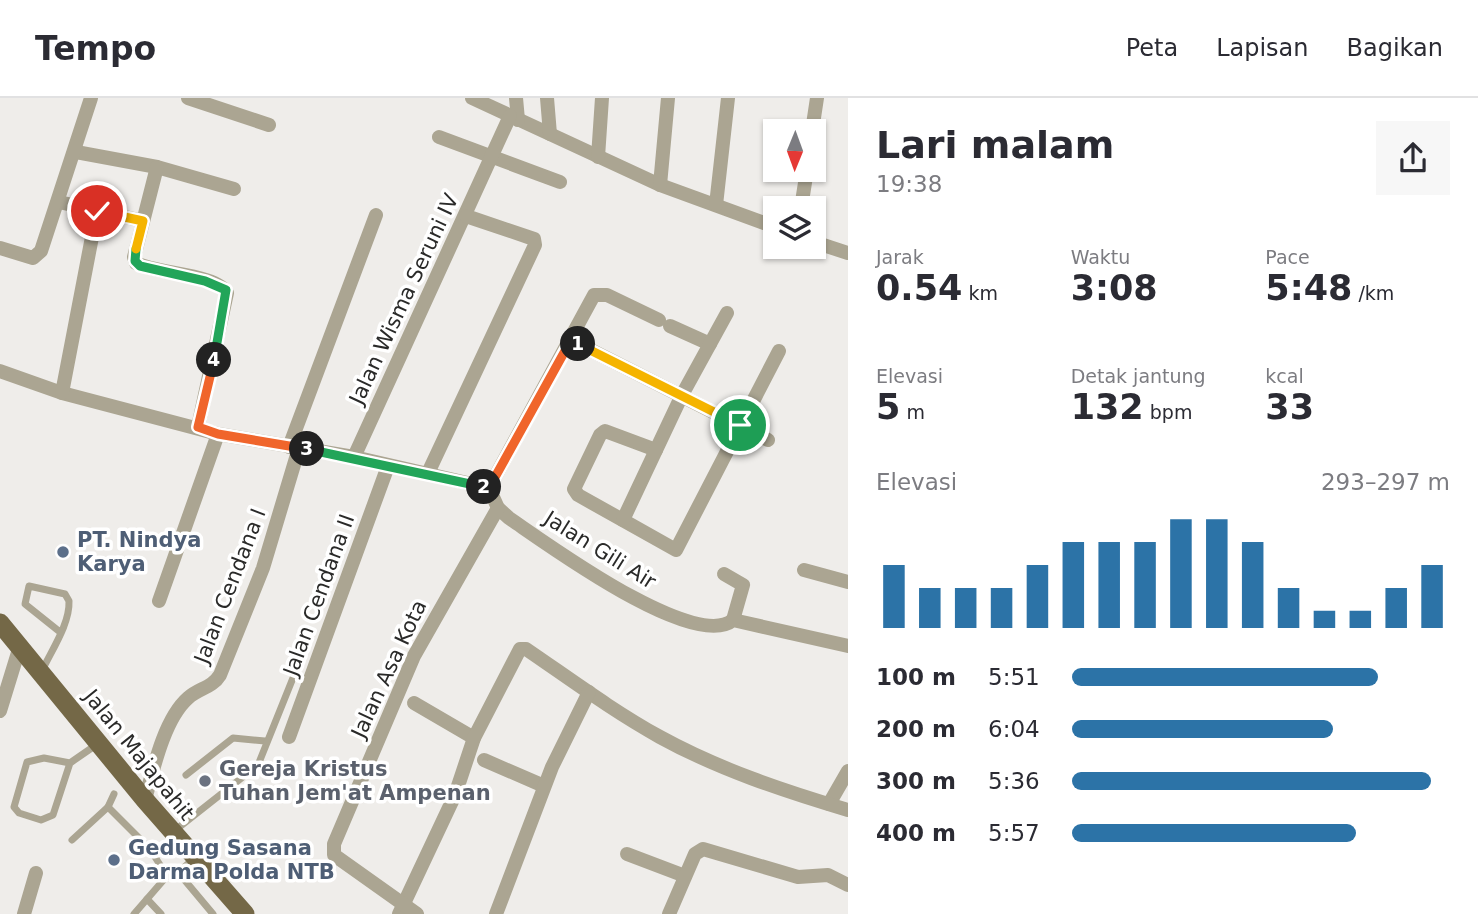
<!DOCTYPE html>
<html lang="id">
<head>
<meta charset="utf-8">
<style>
	:root { --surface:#fff; --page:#f7f7f7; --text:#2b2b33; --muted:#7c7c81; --line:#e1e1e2; --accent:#2c73a7 }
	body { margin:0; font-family:"DejaVu Sans",sans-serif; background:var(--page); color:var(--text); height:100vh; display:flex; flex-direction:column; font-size:26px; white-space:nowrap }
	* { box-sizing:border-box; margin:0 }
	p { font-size:23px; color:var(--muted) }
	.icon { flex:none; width:38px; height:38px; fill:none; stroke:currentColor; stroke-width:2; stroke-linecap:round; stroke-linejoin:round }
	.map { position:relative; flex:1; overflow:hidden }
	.panel { display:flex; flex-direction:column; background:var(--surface); width:630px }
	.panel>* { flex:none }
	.needle { width:46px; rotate:181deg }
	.fabs { position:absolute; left:763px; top:21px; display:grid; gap:14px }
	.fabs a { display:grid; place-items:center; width:63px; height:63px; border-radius:0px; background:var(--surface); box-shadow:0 2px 5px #0004; font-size:35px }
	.pin { position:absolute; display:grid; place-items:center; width:60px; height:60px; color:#fff; margin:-30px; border:4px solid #fff; border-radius:50%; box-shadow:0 2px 7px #0007 }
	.km { position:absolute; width:35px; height:35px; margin:-18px; border-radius:50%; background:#222; color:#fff; font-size:19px; line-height:35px; text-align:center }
	.round { display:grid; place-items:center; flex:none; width:74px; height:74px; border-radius:0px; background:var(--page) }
	.head { display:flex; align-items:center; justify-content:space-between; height:119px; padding:0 28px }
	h1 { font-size:38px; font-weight:700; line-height:52px }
	.stats { display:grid; grid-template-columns:repeat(3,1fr); gap:10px; height:119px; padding:7px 28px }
	.stats div { display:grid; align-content:center }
	.stats b { font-size:35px; font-weight:700 }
	.stats small { font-size:19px; font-weight:400 }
	.stats p { font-size:19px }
	.chart { height:196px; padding:14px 28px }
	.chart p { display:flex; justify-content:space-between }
	.chart svg { width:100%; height:126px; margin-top:7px; stroke:var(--accent); stroke-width:6 }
	ul { padding:0 28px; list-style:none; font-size:23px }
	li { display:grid; grid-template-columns:112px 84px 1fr; align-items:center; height:52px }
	li i { height:18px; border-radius:9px; background:var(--accent) }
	header { display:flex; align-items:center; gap:42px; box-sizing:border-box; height:98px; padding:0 35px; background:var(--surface); border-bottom:2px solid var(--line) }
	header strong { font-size:33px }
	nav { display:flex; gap:38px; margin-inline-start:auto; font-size:24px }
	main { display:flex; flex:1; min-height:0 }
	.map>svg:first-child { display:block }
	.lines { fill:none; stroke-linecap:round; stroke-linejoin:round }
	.service { stroke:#aba592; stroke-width:7 }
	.minor { stroke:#aba592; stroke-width:14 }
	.primary { stroke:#746847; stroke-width:19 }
	.split-1-casing { stroke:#fff; stroke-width:14 }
	.split-2-casing { stroke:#fff; stroke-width:14 }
	.split-3-casing { stroke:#fff; stroke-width:14 }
	.split-4-casing { stroke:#fff; stroke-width:14 }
	.split-5-casing { stroke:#fff; stroke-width:14 }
	.split-6-casing { stroke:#fff; stroke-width:14 }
	.split-1 { stroke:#f5b400; stroke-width:9 }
	.split-2 { stroke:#f0652b; stroke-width:9 }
	.split-3 { stroke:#22a559; stroke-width:9 }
	.split-4 { stroke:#f0652b; stroke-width:9 }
	.split-5 { stroke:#22a559; stroke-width:9 }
	.split-6 { stroke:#f5b400; stroke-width:9 }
	.service-dot { fill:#5c6f8a; stroke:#fff; stroke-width:2.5 }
	.worship-dot { fill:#6b7280; stroke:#fff; stroke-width:2.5 }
	.labels { text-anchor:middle; stroke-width:7; stroke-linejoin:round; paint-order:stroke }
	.street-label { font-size:21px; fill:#2a2a29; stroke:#fff }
	.service-label { font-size:21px; font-weight:bold; fill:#4e5e75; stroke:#fff; text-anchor:start }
	.worship-label { font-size:21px; font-weight:bold; fill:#5b616d; stroke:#fff; text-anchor:start }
</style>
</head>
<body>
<header>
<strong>Tempo</strong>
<nav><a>Peta</a><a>Lapisan</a><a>Bagikan</a></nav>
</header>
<main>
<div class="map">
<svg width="848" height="816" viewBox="0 0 848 816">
	<rect width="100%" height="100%" fill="#efedea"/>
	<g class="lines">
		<g class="service">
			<path d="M 42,573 C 51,553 70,526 69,503 L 65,496 L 29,488 L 25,506 L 60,534"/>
			<polyline points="70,665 44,660 27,664 14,709 19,715 41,722 53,717 70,665 96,647"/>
			<polyline points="186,677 233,640 265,643"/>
			<polyline points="108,709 150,751 167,778"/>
			<polyline points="173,734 258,667 303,555"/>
			<polyline points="72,742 108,709 114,696"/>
			<polyline points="176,777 194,760"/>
			<polyline points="147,801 161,816"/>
			<polyline points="134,816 167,778 182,779 213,816"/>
		</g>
		<g class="minor">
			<polyline points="188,0 269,27"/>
			<polyline points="472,0 660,87 775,129"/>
			<polyline points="516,0 518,22"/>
			<polyline points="547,0 550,36"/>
			<polyline points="812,33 817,0"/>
			<polyline points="439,39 560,84"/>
			<polyline points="76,54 157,69 234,91"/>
			<polyline points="598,59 602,0"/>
			<path d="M 157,69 L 134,159 L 136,165 C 157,176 217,176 227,195 L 198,329"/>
			<polyline points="660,87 668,0"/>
			<polyline points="59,104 143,123"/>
			<polyline points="716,107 728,0"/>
			<polyline points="801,110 807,72"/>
			<polyline points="814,144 848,155"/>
			<polyline points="0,150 33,160 41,153 91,0"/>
			<polyline points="670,228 710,246"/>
			<polyline points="571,242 768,342"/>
			<path d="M 0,273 L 62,295 L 218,336 L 354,359 L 489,390 L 498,410 L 509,420 C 546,445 694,554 733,522 L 848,548"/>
			<polyline points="62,295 97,113"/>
			<polyline points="289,349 376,117"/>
			<polyline points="656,352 605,333 600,337 574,391 578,397 676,452 779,253"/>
			<polyline points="354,359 510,18"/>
			<polyline points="428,375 535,147 534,141 466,118"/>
			<polyline points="489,390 594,197 607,197 659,222"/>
			<polyline points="623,422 682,297 727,215"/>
			<polyline points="804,472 848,484"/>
			<polyline points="724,476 743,487 733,522"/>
			<polyline points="159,503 218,336"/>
			<polyline points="414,605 474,640"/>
			<polyline points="0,613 20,548"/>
			<polyline points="289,639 388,368"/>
			<polyline points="484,662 544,688"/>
			<path d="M 145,702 C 153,672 164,621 188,600 C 199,590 212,590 220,577 L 263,470 L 299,350"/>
			<polyline points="829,706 848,673"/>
			<polyline points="627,756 685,778"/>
			<polyline points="24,816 36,775"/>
			<path d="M 399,816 L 455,697 L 474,640 L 520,551 L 526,551 C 570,581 613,613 660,639 C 718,671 784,693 848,712"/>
			<polyline points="417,816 334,757 334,746 414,558 498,410"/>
			<polyline points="496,816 552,669 589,594"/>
			<polyline points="669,816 695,756 703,751 798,779 828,777 848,787"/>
		</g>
		<polyline class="primary" points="0,525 145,702 245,816"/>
	</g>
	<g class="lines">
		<defs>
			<polyline id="split-1" points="578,246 740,327"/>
			<polyline id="split-2" points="484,389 489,390 571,242 578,246"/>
			<polyline id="split-3" points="307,351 484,389"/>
			<polyline id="split-4" points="214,262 198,329 218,336 307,351"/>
			<polyline id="split-5" points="136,151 135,163 140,168 205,183 226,192 214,262"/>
			<polyline id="split-6" points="97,113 143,123 136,151"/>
		</defs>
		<use href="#split-1" class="split-1-casing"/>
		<use href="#split-2" class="split-2-casing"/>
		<use href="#split-3" class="split-3-casing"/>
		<use href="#split-4" class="split-4-casing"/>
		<use href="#split-5" class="split-5-casing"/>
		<use href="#split-6" class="split-6-casing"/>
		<use href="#split-1" class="split-1"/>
		<use href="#split-2" class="split-2"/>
		<use href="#split-3" class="split-3"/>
		<use href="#split-4" class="split-4"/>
		<use href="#split-5" class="split-5"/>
		<use href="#split-6" class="split-6"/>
	</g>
	<g class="service-dot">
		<circle cx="63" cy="454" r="7"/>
		<circle cx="114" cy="762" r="7"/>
	</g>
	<circle class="worship-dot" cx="205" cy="683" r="7"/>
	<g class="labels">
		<g class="street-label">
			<text transform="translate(404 201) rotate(-65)" y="7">Jalan Wisma Seruni IV</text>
			<text transform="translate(600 452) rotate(32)" y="7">Jalan Gili Air</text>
			<text transform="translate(230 488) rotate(-69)" y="7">Jalan Cendana I</text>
			<text transform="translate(319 497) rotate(-70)" y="7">Jalan Cendana II</text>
			<text transform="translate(389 571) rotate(-65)" y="7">Jalan Asa Kota</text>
			<text transform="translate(139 657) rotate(51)" y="7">Jalan Majapahit</text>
		</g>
		<g class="service-label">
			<text x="77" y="449">PT. Nindya<tspan x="77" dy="24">Karya</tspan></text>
			<text x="128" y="757">Gedung Sasana<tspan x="128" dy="24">Darma Polda NTB</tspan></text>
		</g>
		<g class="worship-label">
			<text x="219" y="678">Gereja Kristus<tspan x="219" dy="24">Tuhan Jem'at Ampenan</tspan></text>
		</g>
	</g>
</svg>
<div class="fabs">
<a><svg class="needle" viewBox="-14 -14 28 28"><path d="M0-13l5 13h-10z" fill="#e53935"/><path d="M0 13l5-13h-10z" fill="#7c7c81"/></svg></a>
<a><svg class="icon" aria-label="layers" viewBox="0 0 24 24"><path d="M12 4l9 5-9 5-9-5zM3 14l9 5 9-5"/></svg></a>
</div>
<div class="pin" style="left:740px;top:327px;background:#1e9e55"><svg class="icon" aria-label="arrive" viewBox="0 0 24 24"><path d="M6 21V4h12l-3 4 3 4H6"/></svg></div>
<div class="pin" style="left:97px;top:113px;background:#d93025"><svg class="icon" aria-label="check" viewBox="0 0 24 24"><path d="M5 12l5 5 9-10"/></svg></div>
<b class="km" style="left:578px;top:246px">1</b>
<b class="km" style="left:484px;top:389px">2</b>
<b class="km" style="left:307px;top:351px">3</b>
<b class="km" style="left:214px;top:262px">4</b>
</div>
<section class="panel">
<div class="head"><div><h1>Lari malam</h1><p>19:38</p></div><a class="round"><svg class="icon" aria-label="share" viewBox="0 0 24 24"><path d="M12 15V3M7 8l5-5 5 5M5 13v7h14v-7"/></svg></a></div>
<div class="stats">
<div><p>Jarak</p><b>0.54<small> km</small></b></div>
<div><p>Waktu</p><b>3:08</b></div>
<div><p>Pace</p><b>5:48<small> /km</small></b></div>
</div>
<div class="stats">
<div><p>Elevasi</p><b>5<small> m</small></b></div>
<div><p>Detak jantung</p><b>132<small> bpm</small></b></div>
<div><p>kcal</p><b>33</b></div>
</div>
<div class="chart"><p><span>Elevasi</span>293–297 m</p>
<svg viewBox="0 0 160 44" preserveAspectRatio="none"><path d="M5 44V22M15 44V30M25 44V30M35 44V30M45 44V22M55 44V14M65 44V14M75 44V14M85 44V6M95 44V6M105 44V14M115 44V30M125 44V38M135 44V38M145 44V30M155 44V22"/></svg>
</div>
<ul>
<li><b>100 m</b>5:51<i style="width:81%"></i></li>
<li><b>200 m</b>6:04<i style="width:69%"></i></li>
<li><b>300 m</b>5:36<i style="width:95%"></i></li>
<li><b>400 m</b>5:57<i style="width:75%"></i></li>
</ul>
</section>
</main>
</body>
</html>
